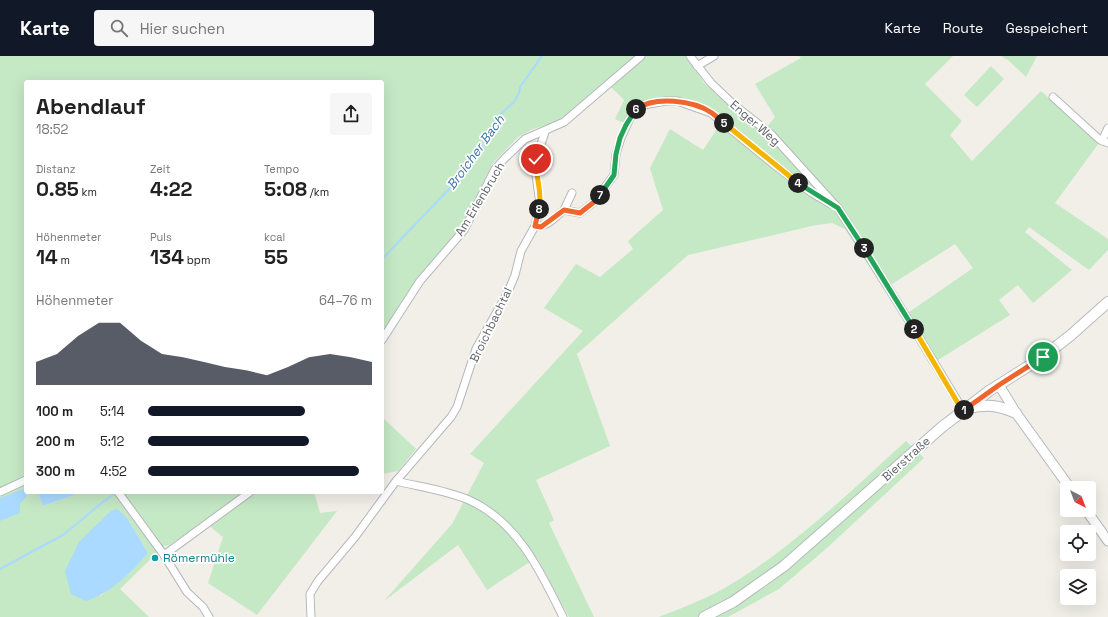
<!DOCTYPE html>
<html lang="de">
<head>
<meta charset="utf-8">
<style>
	:root { --surface:#fff; --page:#f6f6f6; --text:#222; --muted:#767676; --accent:#111827 }
	body { margin:0; font-family:"Space Grotesk",sans-serif; background:var(--page); color:var(--text); height:100vh; display:flex; flex-direction:column; font-size:15px; white-space:nowrap }
	* { box-sizing:border-box; margin:0 }
	p { font-size:13px; color:var(--muted) }
	.icon { flex:none; width:22px; height:22px; fill:none; stroke:currentColor; stroke-width:2; stroke-linecap:round; stroke-linejoin:round }
	.map { position:relative; flex:1; overflow:hidden }
	.sheet { position:absolute; left:24px; top:24px; width:360px; height:414px; display:flex; flex-direction:column; background:var(--surface); border-radius:4px; box-shadow:0 4px 16px #0002 }
	.sheet>* { flex:none }
	.needle { width:26px; rotate:138deg }
	.buttons { position:absolute; left:1060px; top:425px; display:grid; gap:8px }
	.buttons a { display:grid; place-items:center; width:36px; height:36px; border-radius:4px; background:var(--surface); box-shadow:0 4px 16px #0002; font-size:20px }
	.pin { position:absolute; display:grid; place-items:center; width:34px; height:34px; color:#fff; margin:-17px; border:2px solid #fff; border-radius:50%; box-shadow:0 1px 4px #0007 }
	.km { position:absolute; width:20px; height:20px; margin:-10px; border-radius:50%; background:#222; color:#fff; font-size:11px; line-height:20px; text-align:center }
	.round { display:grid; place-items:center; flex:none; width:42px; height:42px; border-radius:4px; background:var(--page) }
	.summary { display:flex; align-items:center; justify-content:space-between; height:68px; padding:0 12px }
	h1 { font-size:22px; font-weight:700; line-height:30px }
	.metrics { display:grid; grid-template-columns:repeat(3,1fr); gap:6px; height:68px; padding:4px 12px }
	.metrics div { display:grid; align-content:center }
	.metrics b { font-size:20px; font-weight:700 }
	.metrics small { font-size:11px; font-weight:400 }
	.metrics p { font-size:11px }
	.chart { height:112px; padding:8px 12px }
	.chart p { display:flex; justify-content:space-between }
	.chart svg { width:100%; height:72px; margin-top:4px; fill:var(--accent); opacity:.7 }
	ul { padding:0 12px; list-style:none; font-size:13px }
	li { display:grid; grid-template-columns:64px 48px 1fr; align-items:center; height:30px }
	li i { height:10px; border-radius:5px; background:var(--accent) }
	header { display:flex; align-items:center; gap:24px; box-sizing:border-box; height:56px; padding:0 20px; background:var(--accent); color:#fff }
	header strong { font-size:19px }
	nav { display:flex; gap:22px; margin-inline-start:auto; font-size:14px }
	.search { width:280px; height:36px; background:var(--page); display:flex; align-items:center; gap:10px; box-sizing:border-box; padding:0 14px; border-radius:4px; color:var(--muted); font-size:15px }
	.map>svg:first-child { display:block }
	.green { fill:#c5e8c5; fill-rule:evenodd }
	.water { fill:#aadaff }
	.lines { fill:none; stroke-linecap:round; stroke-linejoin:round }
	.stream { stroke:#aadaff; stroke-width:2 }
	.minor-casing { stroke:#b5b8bc; stroke-width:9 }
	.tertiary-casing { stroke:#b5b8bc; stroke-width:11 }
	.secondary-casing { stroke:#b6babf; stroke-width:12 }
	.minor { stroke:#fff; stroke-width:7 }
	.tertiary { stroke:#fff; stroke-width:9 }
	.secondary { stroke:#fff; stroke-width:10 }
	.split-1-casing { stroke:#fff; stroke-width:8 }
	.split-2-casing { stroke:#fff; stroke-width:8 }
	.split-3-casing { stroke:#fff; stroke-width:8 }
	.split-4-casing { stroke:#fff; stroke-width:8 }
	.split-5-casing { stroke:#fff; stroke-width:8 }
	.split-6-casing { stroke:#fff; stroke-width:8 }
	.split-7-casing { stroke:#fff; stroke-width:8 }
	.split-8-casing { stroke:#fff; stroke-width:8 }
	.split-9-casing { stroke:#fff; stroke-width:8 }
	.split-1 { stroke:#f0652b; stroke-width:5 }
	.split-2 { stroke:#f5b400; stroke-width:5 }
	.split-3 { stroke:#22a559; stroke-width:5 }
	.split-4 { stroke:#22a559; stroke-width:5 }
	.split-5 { stroke:#f5b400; stroke-width:5 }
	.split-6 { stroke:#f0652b; stroke-width:5 }
	.split-7 { stroke:#22a559; stroke-width:5 }
	.split-8 { stroke:#f0652b; stroke-width:5 }
	.split-9 { stroke:#f5b400; stroke-width:5 }
	.culture-dot { fill:#0f9aa8; stroke:#fff; stroke-width:1.5 }
	.labels { text-anchor:middle; stroke-width:3.5; stroke-linejoin:round; paint-order:stroke }
	.street-label { font-size:12px; fill:#5f6368; stroke:#fff }
	.culture-label { font-size:12px; fill:#0d838f; stroke:#fff; text-anchor:start }
	.water-label { font-size:13px; font-style:italic; fill:#4174aa; stroke:#fff }
</style>
</head>
<body>
<header>
<strong>Karte</strong>
<div class="search"><svg class="icon" aria-label="search" viewBox="0 0 24 24"><circle cx="10" cy="10" r="6"/><path d="M15 15l6 6"/></svg>Hier suchen</div>
<nav><a>Karte</a><a>Route</a><a>Gespeichert</a></nav>
</header>
<div class="map">
<svg width="1108" height="561" viewBox="0 0 1108 561">
	<rect width="100%" height="100%" fill="#f1efe8"/>
	<g class="green">
		<path d="M 0,0 L 687,0 L 704,27 L 719,41 L 763,76 L 775,61 L 755,28 L 801,2 L 799,0 L 953,0 L 925,28 L 962,65 L 950,79 L 972,105 L 1041,35 L 1099,87 L 1055,147 L 1108,183 L 1108,194 L 1089,214 L 1029,171 L 1025,176 L 1072,214 L 1033,247 L 1018,229 L 999,244 L 1010,259 L 930,309 L 902,261 L 973,212 L 955,188 L 884,233 L 845,173 L 832,167 L 816,169 L 688,199 L 577,298 L 610,390 L 536,424 L 554,464 L 549,467 L 594,561 L 569,561 L 537,501 L 487,534 L 458,489 L 384,545 L 452,468 L 484,407 L 470,398 L 583,275 L 544,252 L 576,208 L 600,221 L 633,193 L 628,185 L 663,154 L 650,112 L 670,73 L 703,94 L 723,64 L 688,46 L 661,47 L 636,54 L 629,69 L 615,63 L 624,44 L 605,25 L 559,65 L 533,73 L 518,81 L 493,107 L 460,172 L 406,241 L 391,265 L 382,277 L 382,26 L 26,26 L 26,436 L 38,436 L 43,450 L 82,436 L 314,436 L 320,457 L 337,455 L 257,559 L 208,527 L 223,481 L 213,473 L 205,465 L 169,489 L 164,490 L 120,533 L 149,561 L 0,561 ZM 118,453 L 127,462 L 148,497 L 130,517 L 100,540 Z"/>
		<polygon points="1001,0 1037,0 1026,21 1008,4"/>
		<polygon points="991,10 1004,23 977,51 964,39"/>
		<polygon points="382,361 416,393 398,415 382,418"/>
		<path d="M 906,385 L 924,402 L 828,491 L 779,533 L 728,561 L 659,561 C 687,550 716,539 741,522 C 802,483 853,433 906,385 Z"/>
	</g>
	<g class="water">
		<polygon points="26,432 26,441 20,448 20,457 0,465 0,442"/>
		<polygon points="38,436 82,436 43,450"/>
		<path d="M 118,453 L 127,462 L 148,497 C 131,517 112,536 86,545 L 71,538 L 65,515 L 79,486 L 111,455 Z"/>
	</g>
	<g class="lines">
		<g class="stream">
			<polyline points="382,203 453,129 476,99 494,71 499,60 514,46 519,37 520,31 542,0"/>
			<polyline points="0,513 63,479 103,446 117,436"/>
		</g>
		<defs>
			<g id="minor">
				<polyline points="690,0 711,27 733,48 771,78 838,152 906,260 963,354"/>
				<polyline points="697,10 714,0"/>
				<polyline points="1053,41 1099,83 1108,87"/>
				<polyline points="1102,85 1108,72"/>
				<polyline points="564,154 572,137"/>
				<path d="M 535,170 C 547,172 555,161 564,154 L 580,157 L 594,146 L 614,119 L 616,98 L 621,82 L 632,58 L 637,52 L 644,49 L 666,45 L 677,45 L 711,57 L 777,111 L 812,137 L 831,148"/>
				<polyline points="382,284 420,225 464,174 495,113 505,102 525,83 564,66 641,0"/>
				<path d="M 396,425 C 420,431 446,434 469,444 C 518,466 541,516 563,561"/>
				<polyline points="0,436 26,424"/>
				<polyline points="118,436 164,499 187,536 203,551 209,561"/>
				<polyline points="164,499 250,436"/>
				<polyline points="311,561 310,538 318,525 355,481 396,425 451,361 457,351 476,293 508,236 515,219 521,195 535,170 540,148 535,112 536,103 545,76"/>
			</g>
			<g id="tertiary">
				<polyline points="999,329 1016,357 1070,432"/>
				<polyline points="1086,454 1108,485"/>
			</g>
			<g id="secondary">
				<path d="M 968,352 C 988,348 997,349 1016,357"/>
				<polyline points="704,561 733,546 784,510 942,371 989,335 1043,301 1071,279 1108,246"/>
			</g>
		</defs>
		<use href="#minor" class="minor-casing"/>
		<use href="#tertiary" class="tertiary-casing"/>
		<use href="#secondary" class="secondary-casing"/>
		<use href="#minor" class="minor"/>
		<use href="#tertiary" class="tertiary"/>
		<use href="#secondary" class="secondary"/>
	</g>
	<g class="lines">
		<defs>
			<polyline id="split-1" points="964,354 999,329 1043,301"/>
			<polyline id="split-2" points="914,273 959,349 964,354"/>
			<polyline id="split-3" points="864,192 914,273"/>
			<polyline id="split-4" points="798,127 838,152 864,192"/>
			<polyline id="split-5" points="724,67 798,127"/>
			<path id="split-6" d="M 636,53 C 655,40 693,44 712,57 C 716,60 720,64 724,67"/>
			<polyline id="split-7" points="600,139 614,119 616,98 620,82 626,69 636,53"/>
			<polyline id="split-8" points="539,153 535,170 541,171 564,154 580,157 594,146 600,139"/>
			<path id="split-9" d="M 536,103 C 535,120 543,137 539,153"/>
		</defs>
		<use href="#split-1" class="split-1-casing"/>
		<use href="#split-2" class="split-2-casing"/>
		<use href="#split-3" class="split-3-casing"/>
		<use href="#split-4" class="split-4-casing"/>
		<use href="#split-5" class="split-5-casing"/>
		<use href="#split-6" class="split-6-casing"/>
		<use href="#split-7" class="split-7-casing"/>
		<use href="#split-8" class="split-8-casing"/>
		<use href="#split-9" class="split-9-casing"/>
		<use href="#split-1" class="split-1"/>
		<use href="#split-2" class="split-2"/>
		<use href="#split-3" class="split-3"/>
		<use href="#split-4" class="split-4"/>
		<use href="#split-5" class="split-5"/>
		<use href="#split-6" class="split-6"/>
		<use href="#split-7" class="split-7"/>
		<use href="#split-8" class="split-8"/>
		<use href="#split-9" class="split-9"/>
	</g>
	<circle class="culture-dot" cx="155" cy="502" r="4"/>
	<g class="labels">
		<g class="street-label">
			<text transform="translate(755 67) rotate(41)" y="4">Enger Weg</text>
			<text transform="translate(480 143) rotate(-59)" y="4">Am Erlenbruch</text>
			<text transform="translate(491 269) rotate(-64)" y="4">Broichbachtal</text>
			<text transform="translate(906 403) rotate(-42)" y="4">Bierstraße</text>
		</g>
		<g class="culture-label">
			<text x="163" y="506">Römermühle</text>
		</g>
		<g class="water-label">
			<text transform="translate(475 96) rotate(-54)" y="5">Broicher Bach</text>
		</g>
	</g>
</svg>
<div class="buttons">
<a><svg class="needle" viewBox="-14 -14 28 28"><path d="M0-13l5 13h-10z" fill="#e53935"/><path d="M0 13l5-13h-10z" fill="#767676"/></svg></a>
<a><svg class="icon" aria-label="locate" viewBox="0 0 24 24"><circle cx="12" cy="12" r="6"/><path d="M12 2v4M12 18v4M2 12h4M18 12h4"/></svg></a>
<a><svg class="icon" aria-label="layers" viewBox="0 0 24 24"><path d="M12 4l9 5-9 5-9-5zM3 14l9 5 9-5"/></svg></a>
</div>
<div class="pin" style="left:1043px;top:301px;background:#1e9e55"><svg class="icon" aria-label="arrive" viewBox="0 0 24 24"><path d="M6 21V4h12l-3 4 3 4H6"/></svg></div>
<div class="pin" style="left:536px;top:103px;background:#d93025"><svg class="icon" aria-label="check" viewBox="0 0 24 24"><path d="M5 12l5 5 9-10"/></svg></div>
<b class="km" style="left:964px;top:354px">1</b>
<b class="km" style="left:914px;top:273px">2</b>
<b class="km" style="left:864px;top:192px">3</b>
<b class="km" style="left:798px;top:127px">4</b>
<b class="km" style="left:724px;top:67px">5</b>
<b class="km" style="left:636px;top:53px">6</b>
<b class="km" style="left:600px;top:139px">7</b>
<b class="km" style="left:539px;top:153px">8</b>
<section class="sheet">
<div class="summary"><div><h1>Abendlauf</h1><p>18:52</p></div><a class="round"><svg class="icon" aria-label="share" viewBox="0 0 24 24"><path d="M12 15V3M7 8l5-5 5 5M5 13v7h14v-7"/></svg></a></div>
<div class="metrics">
<div><p>Distanz</p><b>0.85<small> km</small></b></div>
<div><p>Zeit</p><b>4:22</b></div>
<div><p>Tempo</p><b>5:08<small> /km</small></b></div>
</div>
<div class="metrics">
<div><p>Höhenmeter</p><b>14<small> m</small></b></div>
<div><p>Puls</p><b>134<small> bpm</small></b></div>
<div><p>kcal</p><b>55</b></div>
</div>
<div class="chart"><p><span>Höhenmeter</span>64–76 m</p>
<svg viewBox="0 0 160 44" preserveAspectRatio="none"><path d="M0 44V30L10 25L20 14L30 6L40 6L50 17L60 25L70 27L80 30L90 33L100 35L110 38L120 33L130 27L140 25L150 27L160 30V44z"/></svg>
</div>
<ul>
<li><b>100 m</b>5:14<i style="width:70%"></i></li>
<li><b>200 m</b>5:12<i style="width:72%"></i></li>
<li><b>300 m</b>4:52<i style="width:94%"></i></li>
</ul>
</section>
</div>
</body>
</html>
